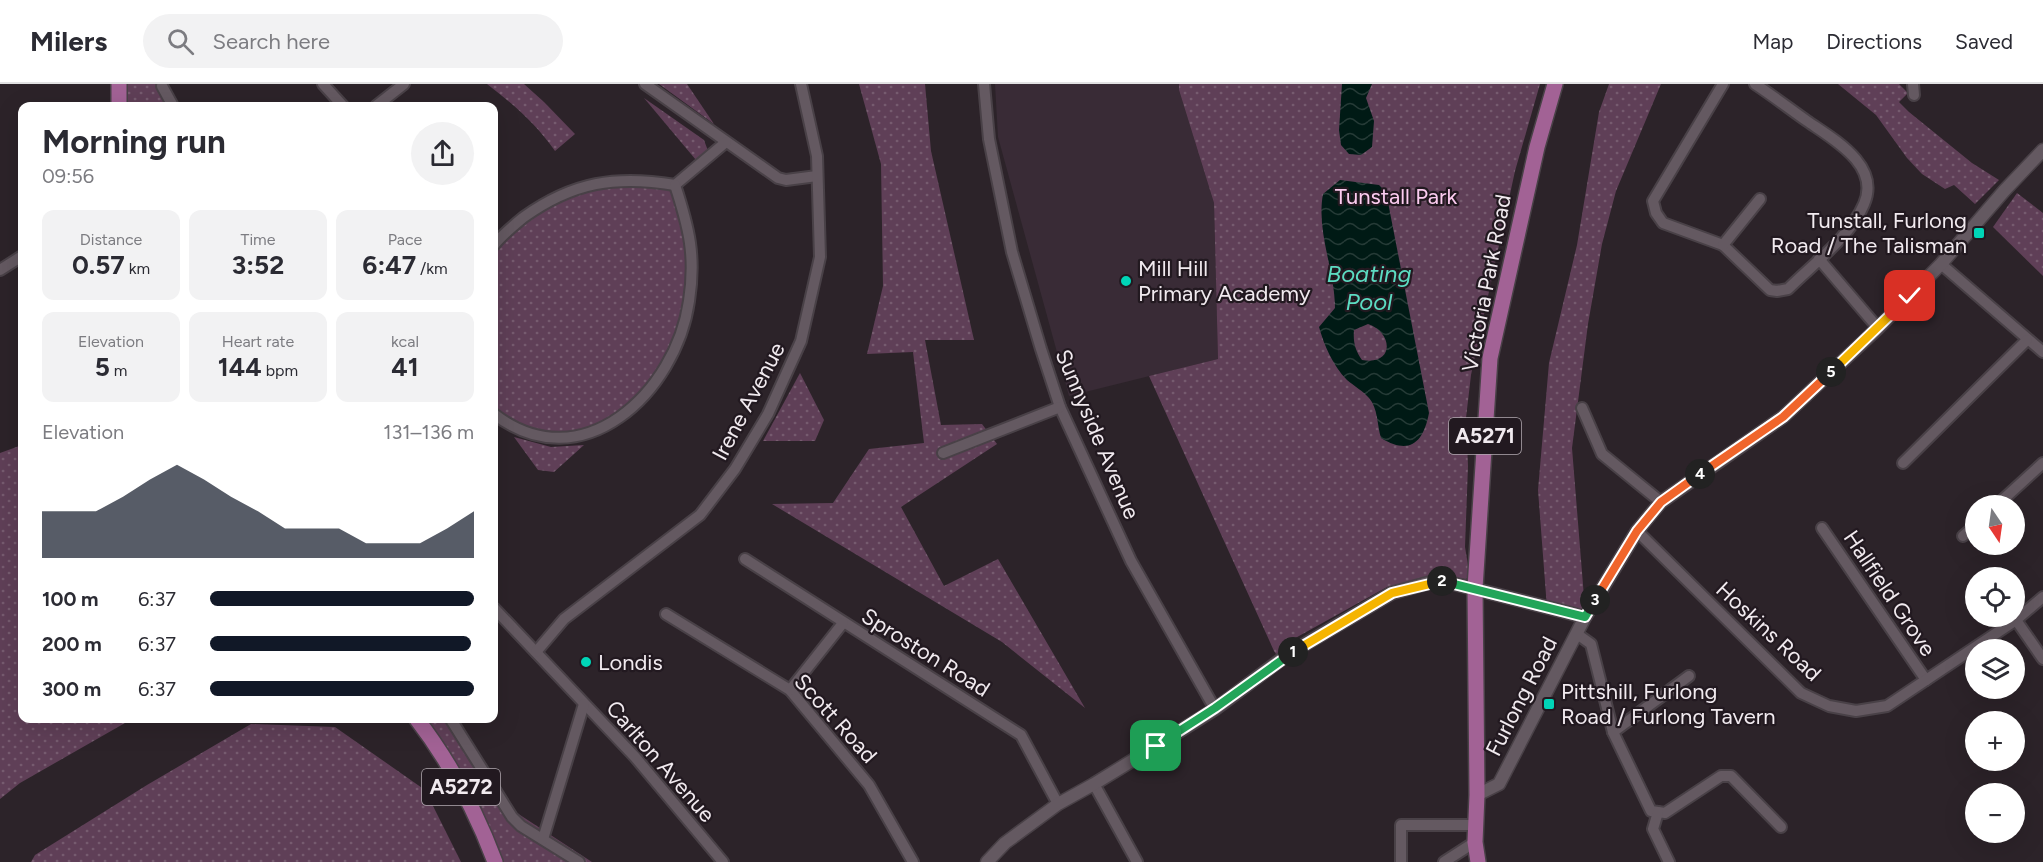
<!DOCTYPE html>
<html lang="en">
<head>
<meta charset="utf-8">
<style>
	:root { --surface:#fff; --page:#f2f2f3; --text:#2b2b33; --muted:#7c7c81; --line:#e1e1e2; --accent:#111827 }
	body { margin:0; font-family:Figtree,sans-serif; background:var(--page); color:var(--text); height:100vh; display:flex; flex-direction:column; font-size:22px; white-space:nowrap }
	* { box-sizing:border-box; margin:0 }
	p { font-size:20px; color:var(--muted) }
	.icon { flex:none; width:33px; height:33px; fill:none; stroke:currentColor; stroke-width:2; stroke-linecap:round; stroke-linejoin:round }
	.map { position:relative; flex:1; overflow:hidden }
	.side { position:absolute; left:18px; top:18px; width:480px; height:621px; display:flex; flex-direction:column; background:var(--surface); border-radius:12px; box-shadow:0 6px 24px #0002 }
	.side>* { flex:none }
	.needle { width:39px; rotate:167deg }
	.buttons { position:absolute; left:1965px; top:411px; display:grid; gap:12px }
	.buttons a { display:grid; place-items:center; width:60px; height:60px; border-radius:50%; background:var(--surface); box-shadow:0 6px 24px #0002; font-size:30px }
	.pin { position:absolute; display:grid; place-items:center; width:51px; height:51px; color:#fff; margin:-26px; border-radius:12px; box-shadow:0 3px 9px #0006 }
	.km { position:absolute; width:30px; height:30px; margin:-15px; border-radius:50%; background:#222; color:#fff; font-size:16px; line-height:30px; text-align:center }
	.round { display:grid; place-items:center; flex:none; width:63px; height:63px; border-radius:32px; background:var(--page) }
	.summary { display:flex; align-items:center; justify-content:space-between; height:102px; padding:0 24px }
	h1 { font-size:33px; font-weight:700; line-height:45px }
	.figures { display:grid; grid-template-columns:repeat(3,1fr); gap:9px; height:102px; padding:6px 24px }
	.figures div { display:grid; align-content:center; border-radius:12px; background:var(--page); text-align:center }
	.figures b { font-size:26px; font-weight:700 }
	.figures small { font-size:16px; font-weight:400 }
	.figures p { font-size:16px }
	.chart { height:168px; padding:12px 24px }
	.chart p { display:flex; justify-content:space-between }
	.chart svg { width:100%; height:108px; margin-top:6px; fill:var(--accent); opacity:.7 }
	ul { padding:0 24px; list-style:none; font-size:20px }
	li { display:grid; grid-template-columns:96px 72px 1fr; align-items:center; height:45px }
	li i { height:15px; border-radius:8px; background:var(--accent) }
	header { display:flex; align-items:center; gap:36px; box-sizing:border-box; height:84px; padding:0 30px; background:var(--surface); border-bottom:2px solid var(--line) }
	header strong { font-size:28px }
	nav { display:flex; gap:33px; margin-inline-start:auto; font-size:21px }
	.search { width:420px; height:54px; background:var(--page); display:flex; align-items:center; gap:15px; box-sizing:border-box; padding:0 21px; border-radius:33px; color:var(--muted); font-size:22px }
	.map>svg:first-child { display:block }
	.built { fill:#392b36 }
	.grass { fill:url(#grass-dots) }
	.water { fill:url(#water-waves); fill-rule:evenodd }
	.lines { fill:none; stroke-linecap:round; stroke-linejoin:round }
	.minor-casing { stroke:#494147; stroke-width:14 }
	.tertiary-casing { stroke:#494147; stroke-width:15 }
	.primary-casing { stroke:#494147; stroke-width:18 }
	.minor { stroke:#645961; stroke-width:10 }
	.tertiary { stroke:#645961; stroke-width:12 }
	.primary { stroke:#a26295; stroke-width:15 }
	.split-1-casing { stroke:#fff; stroke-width:12 }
	.split-2-casing { stroke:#fff; stroke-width:12 }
	.split-3-casing { stroke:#fff; stroke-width:12 }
	.split-4-casing { stroke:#fff; stroke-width:12 }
	.split-5-casing { stroke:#fff; stroke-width:12 }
	.split-6-casing { stroke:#fff; stroke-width:12 }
	.split-1 { stroke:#22a559; stroke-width:8 }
	.split-2 { stroke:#f5b400; stroke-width:8 }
	.split-3 { stroke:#22a559; stroke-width:8 }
	.split-4 { stroke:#f0652b; stroke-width:8 }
	.split-5 { stroke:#f0652b; stroke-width:8 }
	.split-6 { stroke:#f5b400; stroke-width:8 }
	.poi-dot { fill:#00d5b7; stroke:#221920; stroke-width:2 }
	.labels { text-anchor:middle; stroke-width:4.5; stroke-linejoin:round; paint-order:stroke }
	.shield { fill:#221920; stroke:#b3abb1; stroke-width:1.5 }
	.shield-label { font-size:21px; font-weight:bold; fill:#f1eaef }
	.park-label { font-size:22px; fill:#fcccf0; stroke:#221920 }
	.poi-label { font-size:22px; fill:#f1eaef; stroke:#221920; text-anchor:start }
	.street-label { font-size:22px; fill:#f1eaef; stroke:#221920 }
	.water-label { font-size:24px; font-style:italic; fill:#5cdcc2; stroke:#221920 }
</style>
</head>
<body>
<header>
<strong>Milers</strong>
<div class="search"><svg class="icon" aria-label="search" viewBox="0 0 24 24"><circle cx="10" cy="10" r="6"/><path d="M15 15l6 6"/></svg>Search here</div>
<nav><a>Map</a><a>Directions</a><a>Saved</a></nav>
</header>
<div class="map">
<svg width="2043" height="778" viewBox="0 0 2043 778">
	<defs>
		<pattern id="grass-dots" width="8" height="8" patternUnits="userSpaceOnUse" patternTransform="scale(1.5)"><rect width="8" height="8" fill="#5f3f57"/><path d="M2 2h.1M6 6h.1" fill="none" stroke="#765b6f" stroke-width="1.8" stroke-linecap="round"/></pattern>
		<pattern id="water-waves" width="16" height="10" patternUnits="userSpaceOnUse" patternTransform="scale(1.5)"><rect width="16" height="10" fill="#001a15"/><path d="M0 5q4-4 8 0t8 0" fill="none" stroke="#263b37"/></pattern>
	</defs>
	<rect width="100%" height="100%" fill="#2c2329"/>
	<polygon class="built" points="995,0 1179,0 1179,6 1214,119 1218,275 1069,312 998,53"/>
	<g class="grass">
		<polygon points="119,0 161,0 173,22 119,22"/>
		<path d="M 487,0 L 524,0 L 544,18 L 575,50 L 555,67 C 536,40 513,20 487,0 Z"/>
		<polygon points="659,0 687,0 714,40"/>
		<polygon points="859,0 925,0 931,67 974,256 925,256 941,341 982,340 997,360 901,423 944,502 998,475 1085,624 1002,558 772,420 833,419 869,365 924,359 913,268 867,270 883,202 881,80"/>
		<polygon points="1179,0 1540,0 1515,87 1471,291 1466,334 1468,382 1465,463 1470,493 1465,495 1439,490 1387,503 1290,557 1293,568 1280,576 1274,567 1149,292 1218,275 1214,119 1179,6"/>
		<polygon points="1609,0 1661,0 1616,107 1602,160 1588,240 1572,364 1584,513 1588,527 1547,524 1538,406 1549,279 1577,161 1599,28"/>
		<polygon points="1838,0 1899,0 1908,9 1899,18 1909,28 1972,79 1999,96 1975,120 1954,101 1945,105 1922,90 1907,74 1876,31"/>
		<polygon points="644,14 704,56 708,67 696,76"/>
		<polygon points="675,101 693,168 689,220 667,279 607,343 552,353 494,330 494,162 507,146 583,102"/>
		<polygon points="2017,109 2043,129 2043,192 1993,143"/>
		<polygon points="800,289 824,336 815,357 763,357"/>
		<polygon points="514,353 551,363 584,361 554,388 538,386"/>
		<polygon points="22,361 22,634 132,635 20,699 0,715 0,369"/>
		<polygon points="415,635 454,635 517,729 592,778 494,778"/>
		<polygon points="251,640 335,643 425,706 461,778 31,778 35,771 147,701"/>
	</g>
	<g class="water">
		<polygon points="1342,0 1372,0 1366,14 1374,37 1372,63 1361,71 1349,70 1341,61 1339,46"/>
		<path d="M 1340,96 L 1379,101 L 1386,108 L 1429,329 C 1423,360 1409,371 1381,354 C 1377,341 1378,324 1369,314 C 1363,307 1354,302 1347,296 C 1333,282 1324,261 1319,243 L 1335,224 C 1335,187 1316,147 1323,110 ZM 1368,240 C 1393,248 1395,282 1362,276 C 1355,266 1353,258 1354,246 Z"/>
	</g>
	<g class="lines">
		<defs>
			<g id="minor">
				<polyline points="323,0 343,22"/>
				<polyline points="645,0 778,94 786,96 817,92"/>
				<polyline points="984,0 989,55 1012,168 1041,265 1060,323 1131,477 1215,625"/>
				<path d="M 1723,0 L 1653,117 L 1656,129 L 1663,139 L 1723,161 L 1770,206 L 1777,207 L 1788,205 C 1812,181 1851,152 1864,120 C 1881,81 1833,55 1807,37 C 1790,25 1773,12 1755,0"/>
				<polyline points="1913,0 1914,11"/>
				<polyline points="162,2 173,22"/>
				<polyline points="376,22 404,0"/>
				<polyline points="675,101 726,58"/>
				<path d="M 494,161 C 503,150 513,142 524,133 C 573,98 616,91 675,101"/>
				<polyline points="1723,161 1760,115"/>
				<polyline points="1819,175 1878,244"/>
				<polyline points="1941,180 2043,268"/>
				<polyline points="0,186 22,172"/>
				<polyline points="1582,324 1602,370 1661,418"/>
				<path d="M 494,330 C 582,398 676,308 689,217 C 696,172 689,144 675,101"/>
				<polyline points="943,369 1060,323"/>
				<polyline points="1903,379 2027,256"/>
				<polyline points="1996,422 2043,379"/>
				<polyline points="1822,444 1926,596"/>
				<polyline points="1637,447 1801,609 1829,622 1856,627 1887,622 2016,536 2043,513"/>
				<polyline points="1963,452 1976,441"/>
				<polyline points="745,475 1021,651 1058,720"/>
				<polyline points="494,524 635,673 723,778"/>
				<polyline points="666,530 790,606 869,701 913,778"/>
				<polyline points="2016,536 2043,575"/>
				<polyline points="1577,550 1591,560 1613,648 1689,592"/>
				<polyline points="536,568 564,535 700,431 735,385 768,330 801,257 820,173 817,72 801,0"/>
				<polyline points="790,606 843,539"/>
				<polyline points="450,634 512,733 521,742 579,778"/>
				<polyline points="1613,648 1651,727 1665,729 1721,692 1731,692 1781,743"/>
				<polyline points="1094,700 1137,778"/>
				<polyline points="1658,728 1653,745 1669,778"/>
				<polyline points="543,755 584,620"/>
				<polyline points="1401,778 1401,741 1475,741"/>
				<polyline points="1444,778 1475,758"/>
			</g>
			<g id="tertiary">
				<polyline points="1477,711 1499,700 1585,533 1637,447 1661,418 1783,333 1878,244 1941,180 2004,107 2043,66"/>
				<polyline points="987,778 1005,759 1058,720 1094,700 1156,662 1215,625 1287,571 1392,509 1439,496 1585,533"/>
			</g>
			<g id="primary">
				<polyline points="119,0 119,22"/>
				<path d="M 416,634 C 449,677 476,727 495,778"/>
				<polyline points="1478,778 1475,758 1477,711 1475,504 1490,274 1537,63 1555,0"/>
			</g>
		</defs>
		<use href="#minor" class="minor-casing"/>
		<use href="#tertiary" class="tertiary-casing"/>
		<use href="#primary" class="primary-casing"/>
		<use href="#minor" class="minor"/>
		<use href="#tertiary" class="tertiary"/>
		<use href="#primary" class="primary"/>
	</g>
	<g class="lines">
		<defs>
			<polyline id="split-1" points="1156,662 1215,624 1293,568"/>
			<polyline id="split-2" points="1293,568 1392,509 1442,497"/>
			<polyline id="split-3" points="1442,497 1585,533 1595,516"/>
			<polyline id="split-4" points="1595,516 1637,447 1661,418 1700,390"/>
			<polyline id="split-5" points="1700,390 1783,333 1831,288"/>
			<polyline id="split-6" points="1831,288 1910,212"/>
		</defs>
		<use href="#split-1" class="split-1-casing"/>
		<use href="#split-2" class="split-2-casing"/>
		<use href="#split-3" class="split-3-casing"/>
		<use href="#split-4" class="split-4-casing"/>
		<use href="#split-5" class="split-5-casing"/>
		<use href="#split-6" class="split-6-casing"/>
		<use href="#split-1" class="split-1"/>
		<use href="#split-2" class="split-2"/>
		<use href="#split-3" class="split-3"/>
		<use href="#split-4" class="split-4"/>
		<use href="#split-5" class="split-5"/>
		<use href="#split-6" class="split-6"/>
	</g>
	<g class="poi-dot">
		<rect x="1973" y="143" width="12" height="12" rx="3"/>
		<circle cx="1126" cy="197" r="6"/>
		<circle cx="586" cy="578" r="6"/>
		<rect x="1543" y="614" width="12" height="12" rx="3"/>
	</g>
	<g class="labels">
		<g class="shield">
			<rect x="1449" y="334" width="72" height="36" rx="4.5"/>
			<rect x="422" y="685" width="78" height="36" rx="4.5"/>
		</g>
		<g class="shield-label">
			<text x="1485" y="359">A5271</text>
			<text x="461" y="710">A5272</text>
		</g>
		<g class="park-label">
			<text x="1396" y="120">Tunstall Park</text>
		</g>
		<g class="poi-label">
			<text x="1967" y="144" text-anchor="end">Tunstall, Furlong<tspan x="1967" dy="25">Road / The Talisman</tspan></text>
			<text x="1138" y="192">Mill Hill<tspan x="1138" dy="25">Primary Academy</tspan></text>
			<text x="598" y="586">Londis</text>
			<text x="1561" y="615">Pittshill, Furlong<tspan x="1561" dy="25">Road / Furlong Tavern</tspan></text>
		</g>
		<g class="street-label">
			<text transform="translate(1486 199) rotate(-79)" y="8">Victoria Park Road</text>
			<text transform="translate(748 317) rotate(-62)" y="8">Irene Avenue</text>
			<text transform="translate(1098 350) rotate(67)" y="8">Sunnyside Avenue</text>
			<text transform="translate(1890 509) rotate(56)" y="8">Hallfield Grove</text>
			<text transform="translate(1769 547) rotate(43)" y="8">Hoskins Road</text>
			<text transform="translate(926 568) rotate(32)" y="8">Sproston Road</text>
			<text transform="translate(1521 612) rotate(-63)" y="8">Furlong Road</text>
			<text transform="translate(836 634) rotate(48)" y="8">Scott Road</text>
			<text transform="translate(661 677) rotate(49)" y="8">Carlton Avenue</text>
		</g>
		<g class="water-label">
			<text x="1369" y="198">Boating<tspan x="1369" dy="28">Pool</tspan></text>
		</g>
	</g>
</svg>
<div class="buttons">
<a><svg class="needle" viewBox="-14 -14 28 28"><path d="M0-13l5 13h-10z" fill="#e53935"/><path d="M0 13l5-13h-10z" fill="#7c7c81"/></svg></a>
<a><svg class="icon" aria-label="locate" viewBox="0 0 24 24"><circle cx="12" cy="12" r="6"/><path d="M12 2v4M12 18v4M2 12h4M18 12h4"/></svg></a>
<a><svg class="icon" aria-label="layers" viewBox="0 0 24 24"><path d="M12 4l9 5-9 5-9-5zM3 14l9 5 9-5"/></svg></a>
<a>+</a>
<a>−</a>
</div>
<div class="pin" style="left:1156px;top:662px;background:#1e9e55"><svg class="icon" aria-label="arrive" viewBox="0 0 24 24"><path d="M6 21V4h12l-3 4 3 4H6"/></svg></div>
<div class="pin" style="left:1910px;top:212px;background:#d93025"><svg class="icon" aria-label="check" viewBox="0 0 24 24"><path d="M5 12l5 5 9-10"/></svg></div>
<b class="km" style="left:1293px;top:568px">1</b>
<b class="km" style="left:1442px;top:497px">2</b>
<b class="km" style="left:1595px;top:516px">3</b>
<b class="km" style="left:1700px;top:390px">4</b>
<b class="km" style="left:1831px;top:288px">5</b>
<section class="side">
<div class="summary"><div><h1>Morning run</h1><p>09:56</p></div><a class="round"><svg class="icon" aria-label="share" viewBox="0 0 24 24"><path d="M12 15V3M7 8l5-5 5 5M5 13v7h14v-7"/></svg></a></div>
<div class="figures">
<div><p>Distance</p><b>0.57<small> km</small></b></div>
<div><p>Time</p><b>3:52</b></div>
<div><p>Pace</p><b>6:47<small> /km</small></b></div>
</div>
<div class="figures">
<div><p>Elevation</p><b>5<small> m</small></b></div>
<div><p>Heart rate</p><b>144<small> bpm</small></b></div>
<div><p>kcal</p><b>41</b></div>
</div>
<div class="chart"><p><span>Elevation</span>131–136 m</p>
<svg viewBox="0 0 160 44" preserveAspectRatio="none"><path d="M0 44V25L10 25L20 25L30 19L40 12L50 6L60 12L70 19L80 25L90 32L100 32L110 32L120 38L130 38L140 38L150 32L160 25V44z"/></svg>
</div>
<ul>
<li><b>100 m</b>6:37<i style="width:100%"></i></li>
<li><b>200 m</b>6:37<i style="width:99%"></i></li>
<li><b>300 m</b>6:37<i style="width:100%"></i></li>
</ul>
</section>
</div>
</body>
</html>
